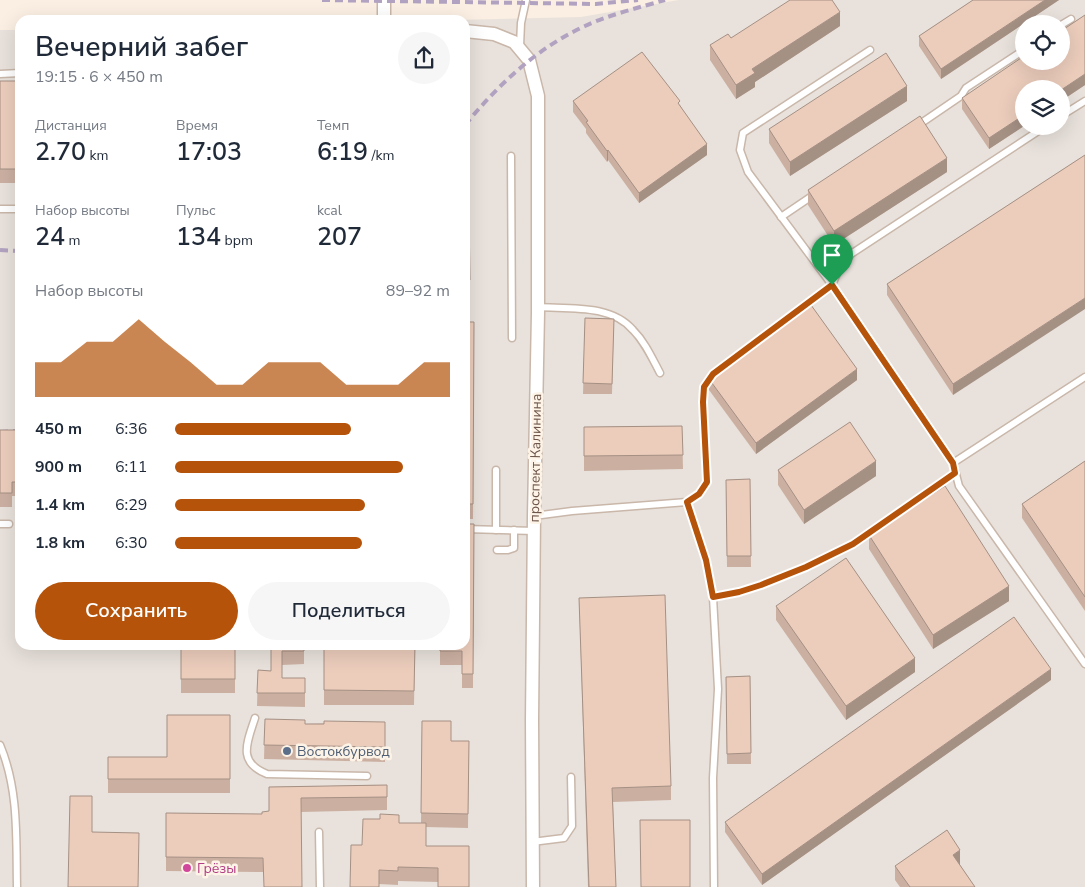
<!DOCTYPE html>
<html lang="ru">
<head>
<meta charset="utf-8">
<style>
	:root { --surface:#fff; --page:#f6f6f7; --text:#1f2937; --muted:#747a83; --accent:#b45309 }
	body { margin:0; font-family:"Nunito Sans",sans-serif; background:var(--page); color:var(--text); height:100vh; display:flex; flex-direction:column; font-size:19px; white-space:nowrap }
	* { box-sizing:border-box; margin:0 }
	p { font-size:16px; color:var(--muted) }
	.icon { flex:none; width:28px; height:28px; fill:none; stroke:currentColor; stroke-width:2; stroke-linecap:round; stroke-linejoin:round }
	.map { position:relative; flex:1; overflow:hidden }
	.panel { position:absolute; left:15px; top:15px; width:455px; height:635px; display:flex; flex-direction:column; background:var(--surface); border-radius:15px; box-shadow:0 5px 20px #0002 }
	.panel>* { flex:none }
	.controls { position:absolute; left:1015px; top:15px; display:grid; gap:10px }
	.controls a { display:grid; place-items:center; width:55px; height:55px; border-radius:50%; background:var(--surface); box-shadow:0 5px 20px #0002; font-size:25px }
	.pin { position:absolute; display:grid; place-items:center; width:42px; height:42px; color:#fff; margin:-51px -21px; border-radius:50% 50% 50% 0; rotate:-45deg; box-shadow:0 0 5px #0007 }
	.pin .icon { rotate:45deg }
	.round { display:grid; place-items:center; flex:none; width:52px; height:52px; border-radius:26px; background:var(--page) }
	.summary { display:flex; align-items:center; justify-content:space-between; height:85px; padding:0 20px }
	h1 { font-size:28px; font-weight:600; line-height:38px }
	.metrics { display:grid; grid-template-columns:repeat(3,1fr); gap:8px; height:85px; padding:5px 20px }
	.metrics div { display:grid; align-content:center }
	.metrics b { font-size:25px; font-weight:600 }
	.metrics small { font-size:14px; font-weight:400 }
	.metrics p { font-size:14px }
	.chart { height:140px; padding:10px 20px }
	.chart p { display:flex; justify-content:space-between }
	.chart svg { width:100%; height:90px; margin-top:5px; fill:var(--accent); opacity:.7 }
	.button { display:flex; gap:10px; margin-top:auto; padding:10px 20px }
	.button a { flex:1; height:58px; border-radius:30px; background:var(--accent); color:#fff; font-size:20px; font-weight:600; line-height:58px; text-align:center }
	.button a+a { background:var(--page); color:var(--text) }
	ul { padding:0 20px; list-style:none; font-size:16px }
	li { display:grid; grid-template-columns:80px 60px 1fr; align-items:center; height:38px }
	li i { height:12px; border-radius:6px; background:var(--accent) }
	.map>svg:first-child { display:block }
	.industrial { fill:#e9e2dc; fill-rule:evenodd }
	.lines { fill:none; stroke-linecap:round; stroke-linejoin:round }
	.lane-casing { stroke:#c9b7aa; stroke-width:9 }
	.street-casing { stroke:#c9b7aa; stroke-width:15 }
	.lane { stroke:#fff; stroke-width:6 }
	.street { stroke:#fff; stroke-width:12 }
	.rail { stroke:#b2a2c1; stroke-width:4; stroke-dasharray:8 5; stroke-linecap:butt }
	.wall { fill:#cbb0a2 }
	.shaded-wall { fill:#a59084 }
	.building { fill:#eccdbc; stroke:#a59084 }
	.route-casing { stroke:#fff; stroke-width:10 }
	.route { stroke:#b45309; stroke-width:6 }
	.service-dot { fill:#5c6f8a; stroke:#fdf4e7; stroke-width:2 }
	.hotel-dot { fill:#d1479c; stroke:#fdf4e7; stroke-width:2 }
	.labels { text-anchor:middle; stroke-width:5; stroke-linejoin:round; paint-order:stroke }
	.street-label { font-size:14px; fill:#6e564b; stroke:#fdf4e7 }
	.service-label { font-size:14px; fill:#4e5e75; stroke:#fdf4e7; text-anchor:start }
	.hotel-label { font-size:14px; fill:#b23c85; stroke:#fdf4e7; text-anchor:start }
</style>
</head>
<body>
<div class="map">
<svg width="1085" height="887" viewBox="0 0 1085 887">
	<rect width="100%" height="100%" fill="#faefe2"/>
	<path class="industrial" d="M 679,0 L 1085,0 L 1085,887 L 0,887 L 0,30 L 20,30 L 20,645 L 465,645 L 465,20 L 454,20 L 581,17 ZM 1024,24 L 1061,24 L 1061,61 L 1024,61 ZM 1024,89 L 1061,89 L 1061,126 L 1024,126 Z"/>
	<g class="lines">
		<defs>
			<g id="lane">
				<polyline points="1061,25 1071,19"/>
				<polyline points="520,46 521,23 526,0"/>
				<polyline points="870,50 743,133 740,150 748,172 832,285 953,463 1085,377"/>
				<polyline points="0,74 20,73"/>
				<polyline points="1061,116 1085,101"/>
				<polyline points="917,126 961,96 966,88 1024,50"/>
				<polyline points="511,156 512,338"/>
				<polyline points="0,209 20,209"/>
				<polyline points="781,217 815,194"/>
				<path d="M 538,307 C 569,309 611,304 633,330 C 645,342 652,358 660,373"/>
				<polyline points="953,463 959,486 1085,664"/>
				<polyline points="496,470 496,530"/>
				<polyline points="687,502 706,560 713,597 718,689 713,778 714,887"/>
				<polyline points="534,516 572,511 687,502 699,494 707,482 703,402 704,387 713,374 832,285 839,269 851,254 1046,126"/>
				<polyline points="0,524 9,524"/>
				<polyline points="465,529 534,531"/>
				<polyline points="497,550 508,550 514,548 514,530"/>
				<polyline points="713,597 739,592 761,585 806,567 853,544 955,473"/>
				<path d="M 255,718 C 247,743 237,762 267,774 L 367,776"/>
				<path d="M 0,745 C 19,790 16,838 17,887"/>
				<polyline points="319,832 320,887"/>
				<polyline points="532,842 564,838 572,826 571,777"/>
			</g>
			<g id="street">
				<polyline points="384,0 384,20"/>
				<polyline points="465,31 494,34 514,42 529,60 538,96 538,313 534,516 532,720 533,887"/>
			</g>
		</defs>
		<use href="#lane" class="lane-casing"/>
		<use href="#street" class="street-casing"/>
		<use href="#lane" class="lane"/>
		<use href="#street" class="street"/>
		<g class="rail">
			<polyline points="322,0 596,4 638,0"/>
			<path d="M 465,125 C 499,84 537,48 585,26 C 608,15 641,7 665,0"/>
			<polyline points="0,250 20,251"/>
			<polyline points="0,432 20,431"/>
		</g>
	</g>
	<g class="wall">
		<polygon points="973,0 1059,0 941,79 919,46 919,36"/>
		<polygon points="1085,15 1085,85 1061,101 1061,89 1024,89 1024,126 989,149 962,109 962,98"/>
		<polygon points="840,26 755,82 755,87 736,99 710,60 710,45 731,38"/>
		<rect x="0" y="81" width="20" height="102"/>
		<polygon points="573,101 680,105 707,155 639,203 608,160 607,162 586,133 586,129 573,112"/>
		<polygon points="907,101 790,176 769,143 769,129"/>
		<polygon points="1085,155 953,395 887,295 887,284"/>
		<polygon points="947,172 834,245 808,205 808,190"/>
		<polygon points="465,213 469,213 470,284 465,284"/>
		<polygon points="585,318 614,319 612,394 583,394"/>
		<polygon points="465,322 474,322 473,519 465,519"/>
		<polygon points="709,379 857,380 756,454 709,390"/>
		<polygon points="682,426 683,469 584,471 584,427"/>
		<polygon points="0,430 17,462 20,461 20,481 17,479 17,496 12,496 12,507 0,507"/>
		<polygon points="1085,461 1085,611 1022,518 1022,504"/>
		<polygon points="778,470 876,476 804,524 778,485"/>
		<polygon points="750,479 751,567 727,567 726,480"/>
		<polygon points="474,524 473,688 462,688 462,665 440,665 440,645"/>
		<polygon points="869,535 1009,601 933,649 869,549"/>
		<polygon points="579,598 671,786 671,800 613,802 616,887 588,887"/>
		<polygon points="776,606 915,672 846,720 776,620"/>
		<rect x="181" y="645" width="54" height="48"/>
		<polygon points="271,645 304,645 304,664 282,665 282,678 305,678 305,707 257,706 258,670 271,671"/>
		<polygon points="324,645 415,645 414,705 324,705"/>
		<polygon points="750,676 751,764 727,764 726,677"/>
		<polygon points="1051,680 762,885 725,832 725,822"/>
		<polygon points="230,715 230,793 108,793 108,757 167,757"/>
		<polygon points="265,719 305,724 385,722 385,762 264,759"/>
		<polygon points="422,721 451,741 469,741 468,828 426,827 426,846 469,846 438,882 398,881 398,885 379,884 362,845 399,823 421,823"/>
		<polygon points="387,785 387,810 301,812 263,872 166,871 166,813 262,814 269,811 269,787"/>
		<polygon points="960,864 960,865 975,887 900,887 895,880 895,866"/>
	</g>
	<g class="shaded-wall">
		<polygon points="1045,0 1059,0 941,79 941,69"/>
		<polygon points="840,12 840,26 755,82 755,87 736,99 736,85 752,69"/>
		<polygon points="1085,74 1085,85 1061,101 1061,90"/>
		<polygon points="907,86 907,101 790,176 790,162"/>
		<polygon points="1024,115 1024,126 989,149 989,138"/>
		<polygon points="707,144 707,155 639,203 639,193"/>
		<polygon points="608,150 608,160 607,162 607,151"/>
		<polygon points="947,158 947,172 834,245 834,231"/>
		<polygon points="1085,298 1085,309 953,395 953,384"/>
		<polygon points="857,369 857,380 756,454 756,443"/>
		<polygon points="876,461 876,476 804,524 804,510"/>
		<polygon points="1009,586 1009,601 933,649 933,635"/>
		<polygon points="915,658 915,672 846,720 846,706"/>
		<polygon points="1051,669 1051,680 762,885 762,874"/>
		<polygon points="960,850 960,864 953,869 953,855"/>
	</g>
	<g class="building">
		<polygon points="790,0 832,0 840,12 752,69 755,73 736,85 710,45 728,34 731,38"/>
		<polygon points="973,0 1045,0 941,69 919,36"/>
		<polygon points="1085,15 1085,74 1061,90 1061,89 1024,89 1024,115 989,138 962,98 1024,56 1024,61 1061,61 1061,31"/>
		<polygon points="642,52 680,101 678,103 707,144 639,193 608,150 607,151 586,122 588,121 573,101"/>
		<polygon points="886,53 907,86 790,162 769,129"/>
		<rect x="0" y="81" width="20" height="88"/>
		<polygon points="920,116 947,158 834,231 808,190"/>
		<polygon points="1085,155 1085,298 953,384 887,284"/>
		<polygon points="465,213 469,213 470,280 465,280"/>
		<polygon points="811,305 857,369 756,443 709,379"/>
		<polygon points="585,318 614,319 612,384 583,383"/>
		<polygon points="465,322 474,322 473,504 465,504"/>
		<polygon points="850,422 876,461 804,510 778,470"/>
		<polygon points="682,426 683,455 584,456 584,427"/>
		<polygon points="0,430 17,430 17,462 20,461 20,467 17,464 17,482 12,482 12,493 0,493"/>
		<polygon points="1085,461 1085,597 1022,504"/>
		<polygon points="750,479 751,556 727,556 726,480"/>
		<polygon points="945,486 1009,586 933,635 869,535"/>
		<polygon points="465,524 474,524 473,674 462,674 462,651 440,651 440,645 465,645"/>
		<polygon points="846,558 915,658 846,706 776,606"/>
		<polygon points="665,595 671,786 612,788 616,887 589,887 579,598"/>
		<polygon points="1014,617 1051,669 762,874 725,822"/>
		<rect x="181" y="645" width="54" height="34"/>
		<polygon points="271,645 304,645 304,651 282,651 282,678 305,678 305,693 257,693 258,670 271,671"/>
		<polygon points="324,645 415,645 414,691 324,690"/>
		<polygon points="750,676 751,753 727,754 726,677"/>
		<polygon points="167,715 230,715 230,779 108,779 108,757 167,757"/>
		<polygon points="265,719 305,720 305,724 324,724 324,721 385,722 385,747 264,745"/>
		<polygon points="422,721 451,721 451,741 469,741 468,814 421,813"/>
		<polygon points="387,785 387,797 301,798 302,887 264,887 263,858 166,857 166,813 262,814 262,812 269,811 269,787"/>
		<polygon points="70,796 92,796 92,832 139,833 138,887 68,887"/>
		<polygon points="380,814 399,815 399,823 426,823 426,846 469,846 469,887 438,887 438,868 398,867 398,871 379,870 379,887 350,887 351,845 362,845 363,819 380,819"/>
		<polygon points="640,820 690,820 690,887 641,887"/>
		<polygon points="947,830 960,850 953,855 975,887 910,887 895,866"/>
	</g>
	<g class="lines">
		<defs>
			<polygon id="route" points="832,285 953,463 955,473 853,544 806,567 761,585 739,592 713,597 706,560 687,502 699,494 707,482 703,402 704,387 713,374"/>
		</defs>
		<use href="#route" class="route-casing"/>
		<use href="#route" class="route"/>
	</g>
	<circle class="service-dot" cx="287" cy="751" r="5"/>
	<circle class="hotel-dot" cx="187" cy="868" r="5"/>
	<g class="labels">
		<g class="street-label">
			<text transform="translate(535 458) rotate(-89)" y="5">проспект Калинина</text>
		</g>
		<g class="service-label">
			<text x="297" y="756">Востокбурвод</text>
		</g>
		<g class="hotel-label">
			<text x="197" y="873">Грёзы</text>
		</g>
	</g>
</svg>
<div class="controls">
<a><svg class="icon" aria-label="locate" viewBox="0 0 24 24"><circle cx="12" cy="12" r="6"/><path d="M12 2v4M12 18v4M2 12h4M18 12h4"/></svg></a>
<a><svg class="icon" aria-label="layers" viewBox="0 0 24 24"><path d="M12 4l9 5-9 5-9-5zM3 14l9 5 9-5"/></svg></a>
</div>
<div class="pin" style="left:832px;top:285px;background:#1e9e55"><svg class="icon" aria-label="arrive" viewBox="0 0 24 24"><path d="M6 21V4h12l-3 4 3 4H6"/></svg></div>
<section class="panel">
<div class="summary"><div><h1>Вечерний забег</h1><p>19:15 · 6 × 450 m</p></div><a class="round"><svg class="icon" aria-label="share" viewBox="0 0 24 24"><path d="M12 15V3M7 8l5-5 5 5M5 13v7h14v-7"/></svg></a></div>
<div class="metrics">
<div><p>Дистанция</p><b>2.70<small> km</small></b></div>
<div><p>Время</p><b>17:03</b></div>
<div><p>Темп</p><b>6:19<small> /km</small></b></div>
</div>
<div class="metrics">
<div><p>Набор высоты</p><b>24<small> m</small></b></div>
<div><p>Пульс</p><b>134<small> bpm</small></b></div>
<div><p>kcal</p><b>207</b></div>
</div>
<div class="chart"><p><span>Набор высоты</span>89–92 m</p>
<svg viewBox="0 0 160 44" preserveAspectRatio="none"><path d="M0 44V27L10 27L20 17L30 17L40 6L50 17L60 27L70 38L80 38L90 27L100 27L110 27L120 38L130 38L140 38L150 27L160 27V44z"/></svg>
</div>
<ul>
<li><b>450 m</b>6:36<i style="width:64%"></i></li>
<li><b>900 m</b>6:11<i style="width:83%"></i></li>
<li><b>1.4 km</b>6:29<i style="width:69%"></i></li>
<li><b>1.8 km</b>6:30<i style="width:68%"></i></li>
</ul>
<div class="button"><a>Сохранить</a><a>Поделиться</a></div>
</section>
</div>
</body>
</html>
